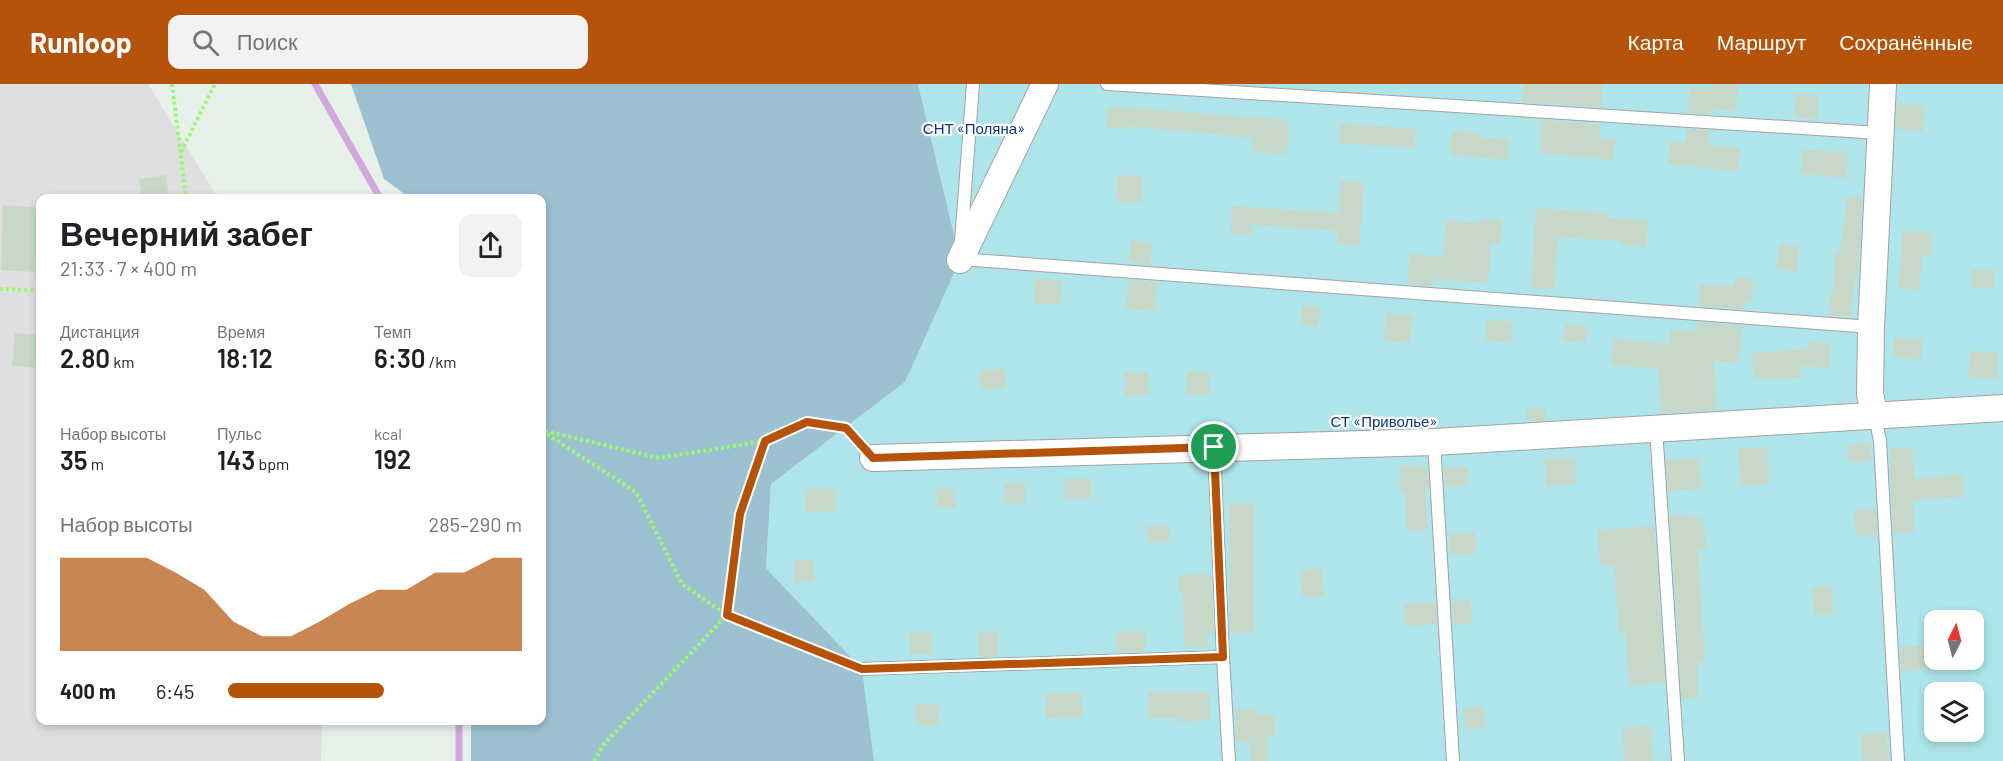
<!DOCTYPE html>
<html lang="ru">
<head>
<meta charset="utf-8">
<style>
	:root { --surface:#fff; --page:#f2f2f2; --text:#202124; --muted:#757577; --accent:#b45309 }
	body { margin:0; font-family:Barlow,sans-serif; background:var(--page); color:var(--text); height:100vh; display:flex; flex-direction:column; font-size:22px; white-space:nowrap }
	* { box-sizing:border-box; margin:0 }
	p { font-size:20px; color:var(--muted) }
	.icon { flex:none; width:33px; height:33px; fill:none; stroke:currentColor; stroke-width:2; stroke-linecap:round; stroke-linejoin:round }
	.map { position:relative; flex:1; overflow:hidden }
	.sheet { position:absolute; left:36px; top:110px; width:510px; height:531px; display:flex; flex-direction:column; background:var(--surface); border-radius:12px; box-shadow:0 3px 9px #0003 }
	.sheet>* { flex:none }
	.needle { width:39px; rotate:6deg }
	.buttons { position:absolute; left:1924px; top:526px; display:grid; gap:12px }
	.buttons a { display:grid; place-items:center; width:60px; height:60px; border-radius:12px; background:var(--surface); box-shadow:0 3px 9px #0003; font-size:30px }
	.pin { position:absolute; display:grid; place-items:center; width:51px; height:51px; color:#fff; margin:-26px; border:3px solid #fff; border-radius:50%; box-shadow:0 2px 6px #0007 }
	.round { display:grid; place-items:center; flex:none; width:63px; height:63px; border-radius:12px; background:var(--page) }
	.headline { display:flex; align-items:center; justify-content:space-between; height:102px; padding:0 24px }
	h1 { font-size:33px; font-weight:600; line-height:45px }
	.figures { display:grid; grid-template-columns:repeat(3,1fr); gap:9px; height:102px; padding:6px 24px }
	.figures div { display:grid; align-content:center }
	.figures b { font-size:26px; font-weight:600 }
	.figures small { font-size:16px; font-weight:400 }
	.figures p { font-size:16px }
	.chart { height:168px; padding:12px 24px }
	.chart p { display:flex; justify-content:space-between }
	.chart svg { width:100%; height:108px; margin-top:6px; fill:var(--accent); opacity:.7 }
	ul { padding:0 24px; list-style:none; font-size:20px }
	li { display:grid; grid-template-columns:96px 72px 1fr; align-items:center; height:45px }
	li i { height:15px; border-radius:8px; background:var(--accent) }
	header { display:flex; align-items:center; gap:36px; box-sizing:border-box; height:84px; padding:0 30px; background:var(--accent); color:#fff }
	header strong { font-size:28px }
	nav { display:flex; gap:33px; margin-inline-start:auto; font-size:21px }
	.search { width:420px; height:54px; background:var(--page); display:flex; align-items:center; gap:15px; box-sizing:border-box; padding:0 21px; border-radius:12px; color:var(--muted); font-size:22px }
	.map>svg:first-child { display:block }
	.residential { fill:#dedfde }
	.grass { fill:#aee5ea; fill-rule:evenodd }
	.forest { fill:#9cc1d0 }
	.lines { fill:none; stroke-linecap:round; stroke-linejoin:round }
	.stream { stroke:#d4a8de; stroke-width:7 }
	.building { fill:#c7d8c8 }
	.lane-casing { stroke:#a2a2a2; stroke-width:14 }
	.street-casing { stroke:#a2a2a2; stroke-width:28 }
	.path { stroke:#9bf970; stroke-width:4; stroke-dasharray:3 3; stroke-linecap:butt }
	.lane { stroke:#fff; stroke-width:12 }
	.street { stroke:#fff; stroke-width:26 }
	.route-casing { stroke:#fff; stroke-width:12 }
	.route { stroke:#b45309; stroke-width:8 }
	.labels { text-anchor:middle; stroke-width:4.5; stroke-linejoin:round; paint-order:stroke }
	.park-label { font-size:15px; fill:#0c3481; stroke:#fff }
</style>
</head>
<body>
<header>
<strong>Runloop</strong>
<div class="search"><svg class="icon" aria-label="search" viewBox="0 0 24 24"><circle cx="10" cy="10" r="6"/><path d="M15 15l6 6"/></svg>Поиск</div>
<nav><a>Карта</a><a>Маршрут</a><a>Сохранённые</a></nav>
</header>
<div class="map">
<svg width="2003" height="677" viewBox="0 0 2003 677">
	<rect width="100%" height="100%" fill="#e7f1ea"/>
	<polygon class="residential" points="0,0 148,0 218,114 40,114 40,636 322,636 321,677 0,677"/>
	<path class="grass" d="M 918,0 L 2003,0 L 2003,677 L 874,677 L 862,585 L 766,484 L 771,400 L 905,298 L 960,176 ZM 1935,537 L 1974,537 L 1974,576 L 1935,576 ZM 1935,609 L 1974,609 L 1974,648 L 1935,648 Z"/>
	<polygon class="forest" points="351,0 918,0 960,176 905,298 771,400 766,484 862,585 874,677 471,677 471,636 542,636 542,114 410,114 384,95"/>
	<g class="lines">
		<g class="stream">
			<polyline points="315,0 380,114"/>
			<polyline points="459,636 459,677"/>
		</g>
	</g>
	<g class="building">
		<polygon points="1524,0 1603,0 1601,23 1522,18"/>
		<polygon points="1714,0 1738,0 1736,27 1711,25 1710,30 1688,29 1690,4 1713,5"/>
		<polygon points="1796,9 1819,11 1817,35 1794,33"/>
		<polygon points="1897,19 1925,22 1923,48 1896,45"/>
		<polygon points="1108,22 1289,36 1287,70 1252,68 1253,54 1129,42 1128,45 1106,44"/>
		<polygon points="1521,35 1600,40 1599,54 1615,55 1613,76 1540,69 1541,38"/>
		<polygon points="1340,39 1416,45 1414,64 1339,59"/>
		<polygon points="1687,45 1709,46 1708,61 1740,64 1738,87 1668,80 1670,57 1686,58"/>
		<polygon points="1452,47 1480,49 1479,53 1509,55 1508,76 1451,71"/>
		<polygon points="1802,65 1848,69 1846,95 1801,89"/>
		<polygon points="166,91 169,114 142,114 139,95"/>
		<polygon points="1118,91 1143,92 1141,119 1116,118"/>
		<polygon points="1340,97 1364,98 1359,162 1337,160 1338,147 1252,141 1251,151 1230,150 1232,122 1339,129"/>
		<polygon points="1847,113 1862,114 1858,192 1855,192 1851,233 1828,231 1830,208 1833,209 1835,168 1840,168"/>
		<polygon points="3,121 40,124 40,151 38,151 35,188 1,186"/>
		<polygon points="1536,124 1607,129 1607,134 1648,136 1646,163 1621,162 1621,157 1558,153 1554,206 1531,204"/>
		<polygon points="1481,135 1502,136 1500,160 1491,159 1488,199 1434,195 1433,202 1407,200 1410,170 1443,173 1446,136 1480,139"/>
		<polygon points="1903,147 1932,149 1931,173 1922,172 1919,206 1898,204"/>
		<polygon points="1130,157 1152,159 1150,181 1129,178"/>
		<polygon points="1779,160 1799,162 1797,187 1777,185"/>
		<polygon points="1972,185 1994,186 1993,204 1971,203"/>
		<polygon points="1036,194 1062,196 1060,221 1034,219"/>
		<polygon points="1734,194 1753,195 1751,218 1744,218 1743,225 1699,222 1700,200 1734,202"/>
		<polygon points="1129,196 1157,198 1155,227 1126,225"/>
		<polygon points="1302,222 1320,223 1318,242 1301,240"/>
		<polygon points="1386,229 1412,231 1410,259 1384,257"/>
		<polygon points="1487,236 1513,238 1511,259 1485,257"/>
		<polygon points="1697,238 1742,242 1739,279 1714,277 1717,326 1661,329 1658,285 1611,281 1613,255 1669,260 1670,246 1697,248"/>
		<polygon points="1565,240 1588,242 1586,259 1563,257"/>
		<polygon points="15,249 40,251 40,284 12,282"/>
		<polygon points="1894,254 1923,256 1921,276 1893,273"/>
		<polygon points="1809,258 1831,260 1829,284 1800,282 1801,294 1754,295 1752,269 1808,265"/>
		<polygon points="1970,267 1999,269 1997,294 1968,293"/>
		<polygon points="1005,285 1006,305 980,306 979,286"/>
		<polygon points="1209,287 1210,311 1187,311 1187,288"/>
		<polygon points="1148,288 1149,311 1125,312 1124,289"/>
		<polygon points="1545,324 1545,336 1527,337 1526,325"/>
		<polygon points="1870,359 1871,377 1849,378 1847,361"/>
		<polygon points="1767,363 1769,400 1741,402 1738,365"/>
		<polygon points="1912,364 1914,394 1963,391 1964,413 1913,416 1915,448 1893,449 1890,365"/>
		<polygon points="1575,374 1576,400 1546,402 1545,375"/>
		<polygon points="1699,374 1701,405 1668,407 1666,376"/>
		<polygon points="1420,381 1420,384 1427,384 1428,403 1425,403 1428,446 1407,447 1405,407 1400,407 1400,382"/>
		<polygon points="1468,383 1468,402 1445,403 1444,384"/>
		<polygon points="1091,394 1091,415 1065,415 1064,395"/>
		<polygon points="1025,399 1026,419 1005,420 1004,400"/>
		<polygon points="835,404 836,427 806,428 805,405"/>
		<polygon points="955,404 956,423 937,424 937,405"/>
		<polygon points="1254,419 1254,549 1230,549 1229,420"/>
		<polygon points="1876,424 1877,451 1856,452 1854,426"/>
		<polygon points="1670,430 1703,434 1706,465 1698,465 1705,578 1697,578 1699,614 1682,615"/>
		<polygon points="1169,441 1169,458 1148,459 1147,442"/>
		<polygon points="1654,442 1665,599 1629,601 1625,549 1619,549 1614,481 1600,482 1598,446"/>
		<polygon points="1475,448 1476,470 1451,471 1449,450"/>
		<polygon points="813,475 815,498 795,499 793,477"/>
		<polygon points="1322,484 1324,512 1302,513 1300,486"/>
		<polygon points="1211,490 1214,549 1207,549 1207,563 1184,563 1183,508 1179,508 1179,491"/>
		<polygon points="1831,501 1833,530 1814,531 1812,503"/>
		<polygon points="1470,516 1472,540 1454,541 1452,517"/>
		<polygon points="1435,518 1437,540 1405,542 1404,520"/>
		<polygon points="998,547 998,572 978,573 978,548"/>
		<polygon points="1145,547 1145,567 1117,568 1116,548"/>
		<polygon points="909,548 932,548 932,570 910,570"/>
		<polygon points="1935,561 1935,583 1901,588 1900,563"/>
		<polygon points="1081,608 1082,633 1046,634 1046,609"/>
		<polygon points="1148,608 1209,608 1210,636 1179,638 1179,634 1148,634"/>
		<polygon points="915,621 939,621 939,641 916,642"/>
		<polygon points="1484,622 1485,644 1465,645 1464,624"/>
		<polygon points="1236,625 1257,625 1258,631 1275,630 1275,652 1268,652 1268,677 1251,677 1250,657 1236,658"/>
		<polygon points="1651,642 1653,677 1624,677 1622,644"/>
		<polygon points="1886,648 1889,677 1863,677 1861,650"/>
	</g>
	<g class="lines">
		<defs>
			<g id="lane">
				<polyline points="1107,0 1879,49"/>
				<polyline points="961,158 973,0"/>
				<polyline points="960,175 1871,243"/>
				<polyline points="1875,332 1880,357 1898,677"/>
				<polyline points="1656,344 1678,677"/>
				<polyline points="1434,358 1453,677"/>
				<polyline points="1223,573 1229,677"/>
				<polyline points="862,585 1223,573 1214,363"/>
			</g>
			<g id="street">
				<polyline points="960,176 1045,0"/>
				<polyline points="1875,332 1870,310 1871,243 1883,0"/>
				<polyline points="873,374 1434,358 2003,324"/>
			</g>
		</defs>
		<use href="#lane" class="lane-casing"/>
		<use href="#street" class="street-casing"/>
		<g class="path">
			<polyline points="172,0 186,114"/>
			<polyline points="181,68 215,0"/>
			<polyline points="0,205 40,206"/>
			<polyline points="542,347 636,408 682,500 727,531 849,579"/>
			<polyline points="545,347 659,374 765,357"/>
			<polyline points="594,677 604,660 727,531 740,430 765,357 807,338 846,344 859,358"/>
		</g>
		<use href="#lane" class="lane"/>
		<use href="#street" class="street"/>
	</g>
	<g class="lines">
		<defs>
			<polygon id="route" points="807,338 846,344 873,374 1214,363 1223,573 862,585 727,531 740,430 765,357"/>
		</defs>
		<use href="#route" class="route-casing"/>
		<use href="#route" class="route"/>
	</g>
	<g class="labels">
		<g class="park-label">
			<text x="974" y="50">СНТ «Поляна»</text>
			<text x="1384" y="343">СТ «Приволье»</text>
		</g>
	</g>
</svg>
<div class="buttons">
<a><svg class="needle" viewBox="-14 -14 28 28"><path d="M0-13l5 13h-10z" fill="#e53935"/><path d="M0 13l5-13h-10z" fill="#757577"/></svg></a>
<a><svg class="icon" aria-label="layers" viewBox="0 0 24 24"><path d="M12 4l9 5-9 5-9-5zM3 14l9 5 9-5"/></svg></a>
</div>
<div class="pin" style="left:1214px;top:363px;background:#1e9e55"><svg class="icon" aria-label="arrive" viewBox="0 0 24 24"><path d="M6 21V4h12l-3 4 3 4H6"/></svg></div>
<section class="sheet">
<div class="headline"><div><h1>Вечерний забег</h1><p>21:33 · 7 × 400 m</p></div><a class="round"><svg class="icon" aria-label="share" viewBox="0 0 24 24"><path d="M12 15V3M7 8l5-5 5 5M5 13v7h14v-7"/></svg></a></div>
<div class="figures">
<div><p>Дистанция</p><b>2.80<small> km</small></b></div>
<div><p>Время</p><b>18:12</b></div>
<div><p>Темп</p><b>6:30<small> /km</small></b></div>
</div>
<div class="figures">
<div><p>Набор высоты</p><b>35<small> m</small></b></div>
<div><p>Пульс</p><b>143<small> bpm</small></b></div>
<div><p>kcal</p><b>192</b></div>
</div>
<div class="chart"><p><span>Набор высоты</span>285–290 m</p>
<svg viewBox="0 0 160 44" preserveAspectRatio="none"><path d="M0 44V6L10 6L20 6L30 6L40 12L50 19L60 32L70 38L80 38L90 32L100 25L110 19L120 19L130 12L140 12L150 6L160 6V44z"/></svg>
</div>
<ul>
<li><b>400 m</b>6:45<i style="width:53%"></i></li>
</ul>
</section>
</div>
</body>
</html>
